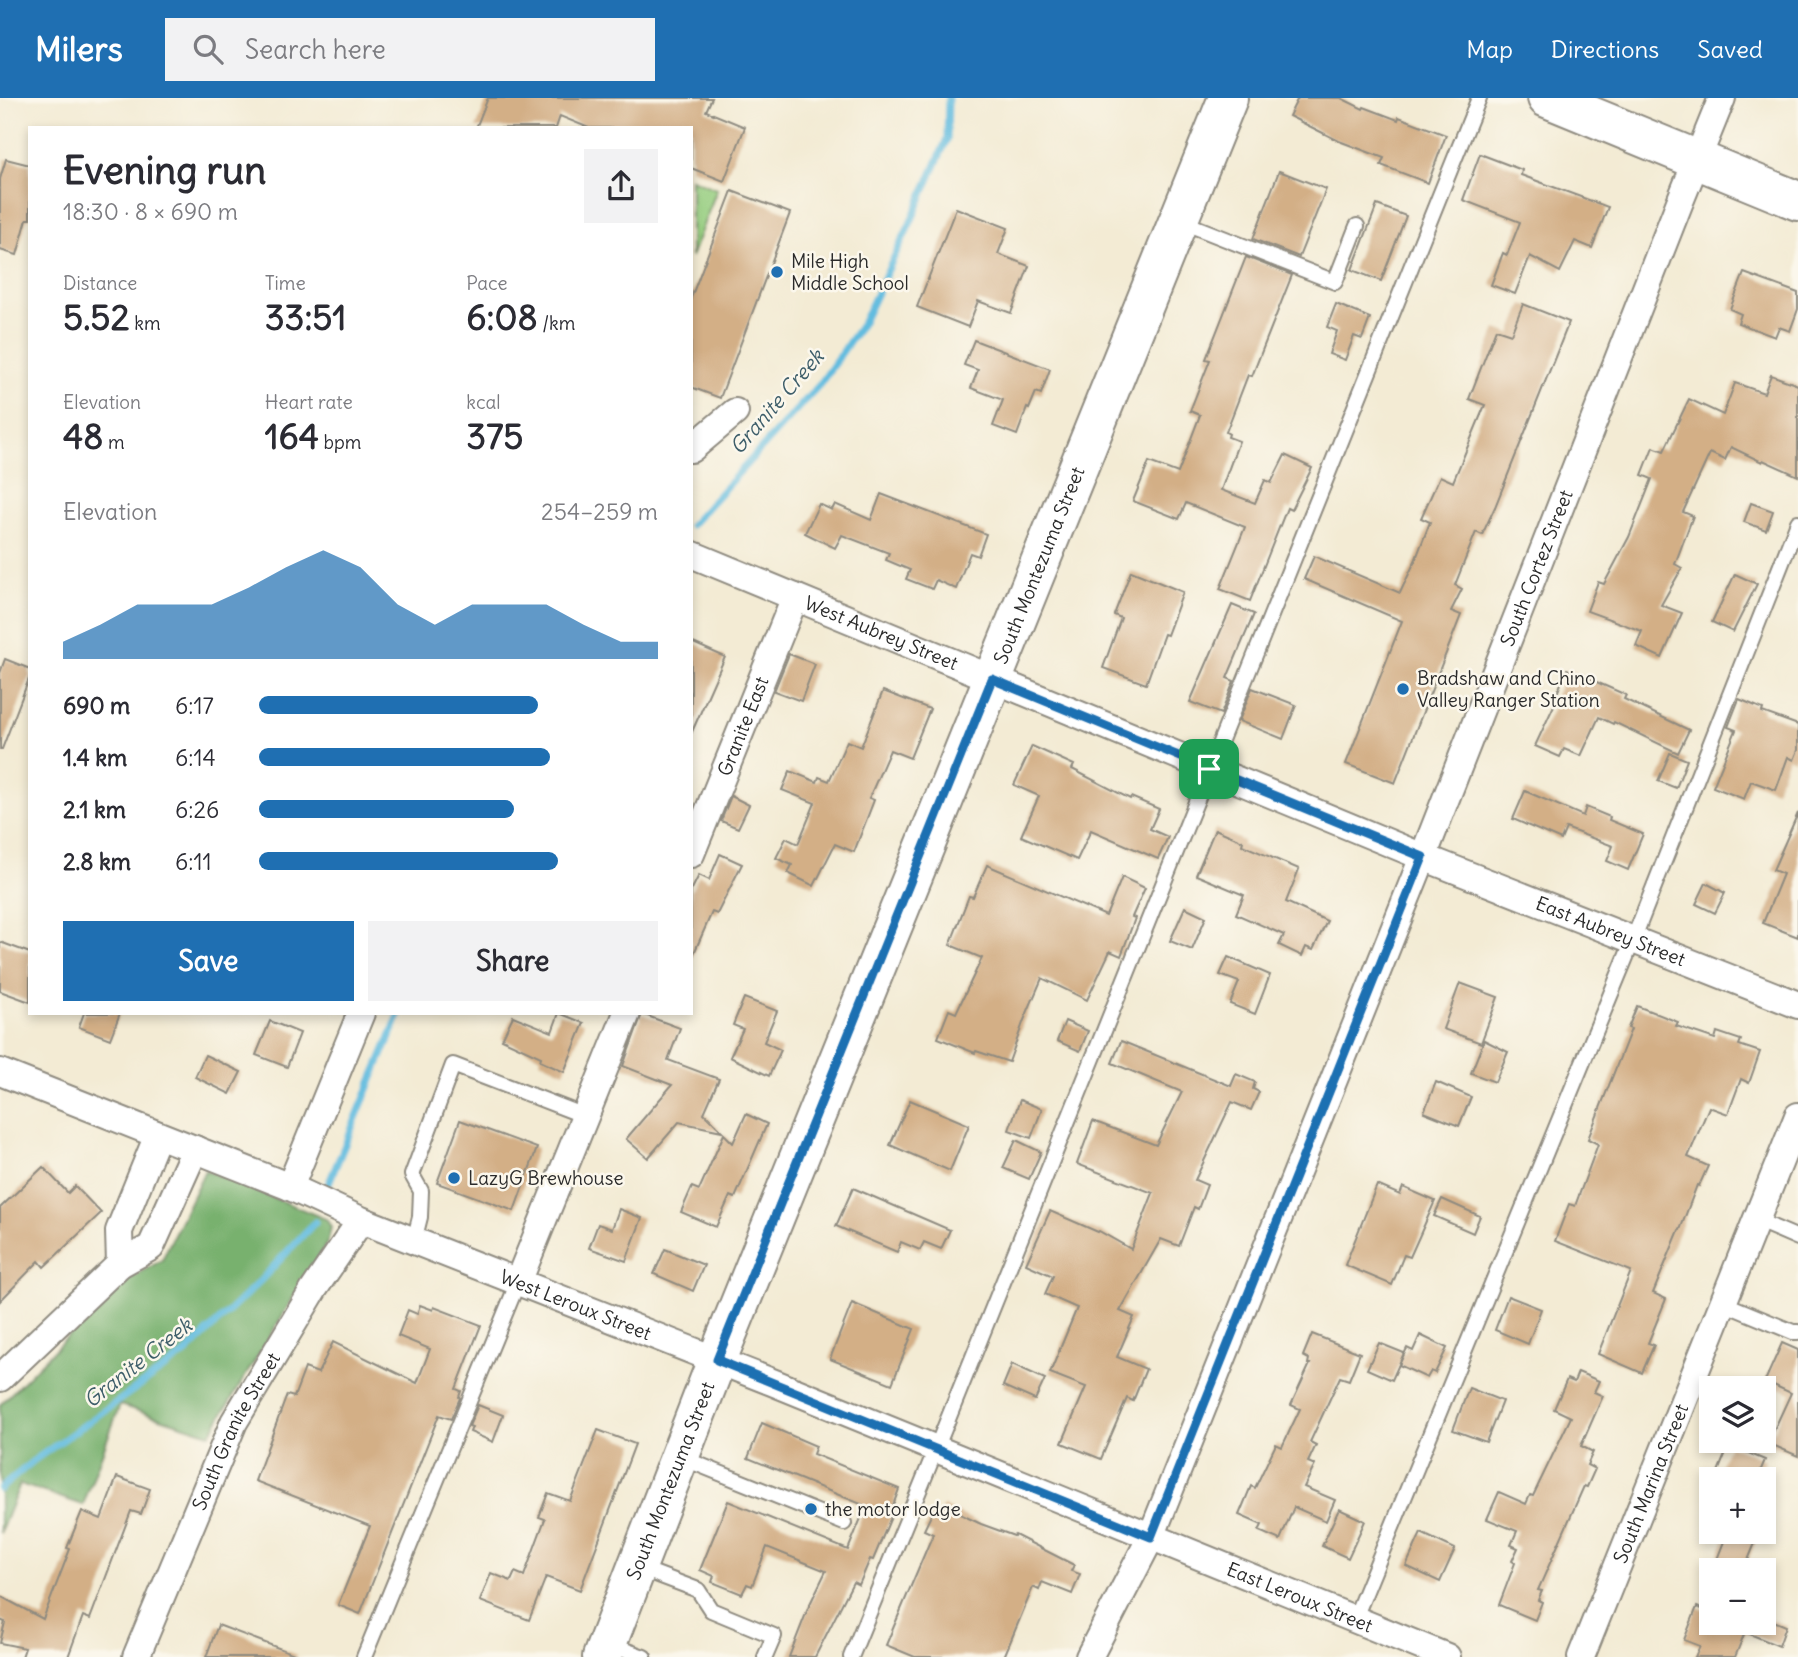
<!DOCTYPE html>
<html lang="en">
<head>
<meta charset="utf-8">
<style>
	:root { --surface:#fff; --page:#f2f2f3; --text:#2b2b33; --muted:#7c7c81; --accent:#1f6fb2 }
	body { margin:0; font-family:Delius,sans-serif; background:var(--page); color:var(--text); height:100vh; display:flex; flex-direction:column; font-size:26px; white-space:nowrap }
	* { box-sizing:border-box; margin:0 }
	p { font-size:23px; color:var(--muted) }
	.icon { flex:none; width:38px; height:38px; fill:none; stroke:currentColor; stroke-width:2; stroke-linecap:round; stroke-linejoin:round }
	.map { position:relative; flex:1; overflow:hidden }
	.side { position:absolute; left:28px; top:28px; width:665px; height:889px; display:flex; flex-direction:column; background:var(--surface); border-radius:0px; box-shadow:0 4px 10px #0003 }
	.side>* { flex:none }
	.buttons { position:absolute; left:1699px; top:1278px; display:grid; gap:14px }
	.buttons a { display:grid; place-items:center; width:77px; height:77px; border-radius:0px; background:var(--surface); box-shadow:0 4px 10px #0003; font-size:35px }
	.pin { position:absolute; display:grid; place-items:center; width:60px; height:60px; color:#fff; margin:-30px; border-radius:14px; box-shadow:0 4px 10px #0006 }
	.round { display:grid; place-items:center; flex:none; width:74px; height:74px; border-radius:0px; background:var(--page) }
	.headline { display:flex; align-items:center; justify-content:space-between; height:119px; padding:0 35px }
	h1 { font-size:38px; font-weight:800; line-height:52px }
	.metrics { display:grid; grid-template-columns:repeat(3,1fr); gap:10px; height:119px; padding:7px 35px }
	.metrics div { display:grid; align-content:center }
	.metrics b { font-size:35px; font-weight:800 }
	.metrics small { font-size:19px; font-weight:400 }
	.metrics p { font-size:19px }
	.chart { height:196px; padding:14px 35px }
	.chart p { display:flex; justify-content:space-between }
	.chart svg { width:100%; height:126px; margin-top:7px; fill:var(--accent); opacity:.7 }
	.primary-button { display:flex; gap:14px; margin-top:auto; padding:14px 35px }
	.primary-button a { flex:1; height:80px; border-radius:0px; background:var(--accent); color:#fff; font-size:28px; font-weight:800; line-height:80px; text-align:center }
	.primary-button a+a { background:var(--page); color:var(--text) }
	ul { padding:0 35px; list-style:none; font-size:23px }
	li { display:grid; grid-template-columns:112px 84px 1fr; align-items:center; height:52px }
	li i { height:18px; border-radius:9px; background:var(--accent) }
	header { display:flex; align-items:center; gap:42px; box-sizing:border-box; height:98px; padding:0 35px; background:var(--accent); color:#fff }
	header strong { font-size:33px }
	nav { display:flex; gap:38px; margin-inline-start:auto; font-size:24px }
	.search { width:490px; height:63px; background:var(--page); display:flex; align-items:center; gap:18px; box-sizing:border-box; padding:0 24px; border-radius:0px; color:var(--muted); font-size:26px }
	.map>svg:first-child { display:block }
	.green { fill:#96ce80; stroke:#607c56; stroke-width:2 }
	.forest { fill:#78b16e; stroke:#526e4c; stroke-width:2 }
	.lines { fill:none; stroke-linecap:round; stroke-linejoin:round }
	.stream { stroke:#62bcdf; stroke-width:7 }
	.building { fill:#d3af86 }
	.lane-casing { stroke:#8f8b80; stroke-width:18 }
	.street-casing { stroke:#8f8b80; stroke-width:30 }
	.secondary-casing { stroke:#8f8b80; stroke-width:42 }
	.primary-casing { stroke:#8f8b80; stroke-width:42 }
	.lane { stroke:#fff; stroke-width:14 }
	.street { stroke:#fff; stroke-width:26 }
	.secondary { stroke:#fff; stroke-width:38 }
	.primary { stroke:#fff; stroke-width:38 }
	.route-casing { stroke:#fff; stroke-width:14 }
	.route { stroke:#1f6fb2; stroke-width:9 }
	.poi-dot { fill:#1f6fb2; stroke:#fbf7ec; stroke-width:2.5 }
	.labels { text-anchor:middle; stroke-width:5; stroke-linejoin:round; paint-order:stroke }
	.poi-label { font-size:19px; fill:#2b2b2b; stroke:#fbf7ec; text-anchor:start }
	.street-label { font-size:19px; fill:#2b2b2b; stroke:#fbf7ec }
	.water-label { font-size:21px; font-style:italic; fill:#3e5e6a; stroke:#fbf7ec }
</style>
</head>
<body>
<header>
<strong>Milers</strong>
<div class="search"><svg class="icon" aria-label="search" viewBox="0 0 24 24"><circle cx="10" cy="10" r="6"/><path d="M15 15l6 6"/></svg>Search here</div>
<nav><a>Map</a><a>Directions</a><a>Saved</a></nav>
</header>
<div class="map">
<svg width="1798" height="1559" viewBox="0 0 1798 1559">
	<rect width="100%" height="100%" fill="#fbf7ec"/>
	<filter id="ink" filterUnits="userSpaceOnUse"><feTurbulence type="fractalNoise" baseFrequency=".0143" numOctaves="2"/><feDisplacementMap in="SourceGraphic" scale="14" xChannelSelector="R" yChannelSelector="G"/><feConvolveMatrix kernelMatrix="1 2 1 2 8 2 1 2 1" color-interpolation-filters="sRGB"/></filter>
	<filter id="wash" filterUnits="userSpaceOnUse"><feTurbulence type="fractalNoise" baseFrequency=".00686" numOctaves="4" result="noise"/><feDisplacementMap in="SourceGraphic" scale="28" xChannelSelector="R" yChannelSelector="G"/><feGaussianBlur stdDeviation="1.57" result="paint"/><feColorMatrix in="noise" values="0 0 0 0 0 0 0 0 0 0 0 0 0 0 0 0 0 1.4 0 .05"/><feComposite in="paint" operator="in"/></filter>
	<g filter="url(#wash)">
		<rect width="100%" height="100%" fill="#f3ebd4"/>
		<polygon class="green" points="691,81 717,91 691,159"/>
		<polygon class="forest" points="205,1072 326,1121 331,1129 328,1143 210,1336 120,1307 83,1407 20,1386 0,1435 0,1307 117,1188 162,1162"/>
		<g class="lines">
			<g class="stream">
				<polyline points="691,427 820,286 863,224 910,126 947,41 948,0"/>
				<polyline points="328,1087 400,915"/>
				<polyline points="0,1391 33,1363 186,1255 260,1183 315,1124"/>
			</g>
		</g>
		<g id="blocks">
			<g class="building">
				<polygon points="488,0 712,0 706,13 745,29 724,83 691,70 691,30 589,30 560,18 556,30 476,30"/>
				<polygon points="1298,0 1341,0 1363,11 1364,9 1398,22 1399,19 1446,37 1428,85 1381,67 1384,60 1339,43 1289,18"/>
				<polygon points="1480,56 1522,72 1521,77 1608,109 1592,150 1575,143 1560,174 1530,158 1515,196 1491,187 1503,155 1507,157 1520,124 1463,102"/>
				<polygon points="6,61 30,67 30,121 27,121 17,157 0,152 0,81"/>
				<polygon points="1279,73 1326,91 1299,159 1253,141"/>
				<polygon points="732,93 790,115 720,300 691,289 691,200"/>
				<polygon points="1377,107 1406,118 1381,183 1352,172"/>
				<polygon points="956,110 1008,130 998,156 1029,168 1011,215 978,203 968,229 917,209"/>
				<polygon points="1246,159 1292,177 1252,278 1248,277 1226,334 1229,336 1228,339 1239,343 1221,392 1255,405 1265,382 1271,385 1285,357 1312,370 1291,412 1287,410 1250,503 1220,491 1245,429 1186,405 1179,421 1133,403 1149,364 1178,375 1200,317 1190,313 1210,262 1206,261"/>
				<polygon points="1744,175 1798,195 1798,211 1790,233 1779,229 1775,239 1738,225 1741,216 1730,211"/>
				<polygon points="1336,206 1370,220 1362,241 1354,238 1345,262 1329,256 1337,233 1327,229"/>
				<polygon points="1523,206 1569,224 1495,409 1482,437 1476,434 1455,487 1462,491 1451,513 1461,517 1395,685 1346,666 1402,523 1304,481 1314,458 1400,495 1415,463 1430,424 1421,420 1440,378 1453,384 1485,307 1469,301 1496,231 1511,236"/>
				<polygon points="974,242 1050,271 1041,296 1036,294 1029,311 1027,310 1017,337 993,328 1003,302 971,290 978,272 964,267"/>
				<polygon points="1771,277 1798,287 1798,378 1763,362 1762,364 1731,349 1725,362 1710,355 1683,414 1693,418 1675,466 1682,470 1661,507 1682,515 1662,560 1636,548 1642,533 1587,513 1598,484 1604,486 1629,439 1652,381 1642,377 1653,349 1664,353 1689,301 1723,317 1735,285 1764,295"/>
				<polygon points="881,396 986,436 978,458 970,455 956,491 936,482 932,491 906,481 910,472 886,462 889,455 842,437 835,450 805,435 819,406 832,412 835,406 871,422"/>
				<polygon points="1751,405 1773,413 1766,432 1744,424"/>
				<polygon points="1131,473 1183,494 1167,537 1164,536 1146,586 1103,570 1121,520 1114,517"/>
				<polygon points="1735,476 1757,486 1733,534 1712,524"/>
				<polygon points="1232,507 1254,516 1227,580 1234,583 1221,616 1190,604"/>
				<polygon points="691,544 725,559 691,636"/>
				<polygon points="789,556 815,566 801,603 774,593"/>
				<polygon points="5,561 30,571 30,578 2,651 0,651 0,575"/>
				<polygon points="1567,571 1626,597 1624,601 1689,632 1678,655 1614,624 1613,626 1599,619 1581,658 1564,651 1560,659 1535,648 1557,601 1555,600"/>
				<polygon points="1252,590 1296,607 1283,641 1239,623"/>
				<polygon points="883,593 930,611 910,660 890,652 869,700 874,702 854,754 835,746 814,788 788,775 792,767 776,760 786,740 798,746 815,705 782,692 790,673 817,684 819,679 829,683 847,643 861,649"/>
				<polygon points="1739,601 1763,611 1762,614 1798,627 1798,652 1794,662 1788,659 1776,692 1751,683 1744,701 1713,689 1736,632 1728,629"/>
				<polygon points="1032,648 1074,667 1072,671 1130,701 1131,699 1159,711 1150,731 1168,739 1158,761 1091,732 1077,762 1021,738 1039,698 1014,687"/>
				<polygon points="1670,655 1687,662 1676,690 1658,683"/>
				<polygon points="1525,693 1583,718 1586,709 1610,719 1609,722 1643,736 1628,772 1607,763 1613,748 1566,730 1561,742 1513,721"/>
				<polygon points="731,698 749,707 738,730 721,723"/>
				<polygon points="1798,715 1798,839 1763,825 1783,776 1773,772"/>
				<polygon points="1215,731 1243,743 1242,747 1299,771 1286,804 1327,823 1313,852 1306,849 1302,858 1279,847 1284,837 1236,816 1244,797 1196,777"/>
				<polygon points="720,756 742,766 717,816 712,814 691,862 691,793 699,777 709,782"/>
				<polygon points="987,767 1106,818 1122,779 1145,790 1132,819 1135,820 1121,858 1110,853 1087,902 1042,880 1024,922 1009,964 976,953 975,955 938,940 949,912 956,915 982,860 950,847 969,798 973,799"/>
				<polygon points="1706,785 1725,795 1715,815 1696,806"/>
				<polygon points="1185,809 1206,819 1192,852 1170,843"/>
				<polygon points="0,844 30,855 30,904 0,893"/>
				<polygon points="1228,859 1270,877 1255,916 1230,906 1239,884 1220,877"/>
				<polygon points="1460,885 1498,899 1481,945 1443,931"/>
				<polygon points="744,900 777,913 764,944 781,952 769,978 730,959 743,931 733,927"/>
				<polygon points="1637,908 1678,924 1676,928 1715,941 1717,934 1741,942 1739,947 1760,954 1749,985 1741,981 1728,1016 1709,1009 1688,1059 1708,1068 1699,1088 1697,1087 1680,1132 1679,1132 1653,1195 1666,1201 1648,1245 1654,1247 1642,1275 1598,1256 1631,1173 1555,1143 1569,1106 1575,1108 1598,1046 1588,1041 1631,931 1628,930"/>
				<polygon points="84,915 120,915 110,941 79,929"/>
				<polygon points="559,915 584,925 564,974 540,963 541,959 502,941 513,918 552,934"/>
				<polygon points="642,916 680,930 668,962 719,981 704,1015 722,1033 679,1024 648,1060 626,1041 672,987 623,968"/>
				<polygon points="270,923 300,935 287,969 256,957"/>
				<polygon points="1065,923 1088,933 1080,953 1057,943"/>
				<polygon points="1484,942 1508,954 1495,984 1471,975"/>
				<polygon points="1121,943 1231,988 1236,976 1255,984 1253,991 1259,994 1251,1012 1232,1004 1195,1082 1207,1087 1198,1111 1194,1109 1179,1148 1161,1141 1120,1213 1134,1219 1117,1259 1146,1271 1133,1303 1127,1300 1101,1361 1062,1345 1086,1289 1050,1275 1077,1210 1045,1196 1053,1178 1026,1166 1050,1113 1098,1134 1099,1133 1131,1151 1153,1095 1077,1066 1093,1023 1156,1047 1182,994 1112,965"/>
				<polygon points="205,957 241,974 230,996 195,979"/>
				<polygon points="1436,984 1471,999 1459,1028 1424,1014"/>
				<polygon points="910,1002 969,1027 950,1073 890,1047"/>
				<polygon points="1020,1002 1042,1011 1031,1040 1009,1032"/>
				<polygon points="746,1016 767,1026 735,1100 730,1098 716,1129 681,1114 692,1089 699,1092 724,1036 733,1045"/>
				<polygon points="460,1022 537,1050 514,1113 437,1085"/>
				<polygon points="1016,1042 1041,1054 1029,1081 1003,1070"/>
				<polygon points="43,1069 68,1095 75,1088 101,1115 44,1169 39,1163 0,1203 0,1110"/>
				<polygon points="1377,1087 1400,1097 1403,1089 1435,1103 1410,1159 1404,1157 1392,1187 1345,1167"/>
				<polygon points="853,1090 950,1132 941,1151 924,1144 920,1152 901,1144 897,1154 836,1128"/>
				<polygon points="1442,1101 1480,1118 1473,1135 1434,1118"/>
				<polygon points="619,1111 642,1120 626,1163 589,1150 598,1126 612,1131"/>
				<polygon points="665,1151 704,1167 693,1193 654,1176"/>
				<polygon points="1508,1198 1541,1211 1528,1246 1495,1232"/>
				<polygon points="852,1205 914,1231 892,1286 830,1261"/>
				<polygon points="420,1207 433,1212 434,1209 481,1227 456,1291 461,1293 459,1299 460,1300 451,1321 439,1317 360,1516 338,1507 370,1428 255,1383 287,1297 294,1299 305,1270 318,1275 333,1244 417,1285 430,1251 398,1238 408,1212 417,1216"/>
				<polygon points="1312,1236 1360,1255 1349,1282 1340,1279 1310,1344 1316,1347 1308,1364 1315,1367 1304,1389 1335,1402 1326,1423 1294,1409 1280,1442 1259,1433 1262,1427 1239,1417 1251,1388 1255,1390 1276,1346 1282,1349 1300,1311 1291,1307 1310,1266 1308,1266 1309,1261 1303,1258"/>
				<polygon points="1420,1237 1447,1250 1435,1275 1431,1273 1427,1280 1399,1267 1407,1250 1413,1253"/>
				<polygon points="1379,1245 1404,1255 1392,1282 1367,1271"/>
				<polygon points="1782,1245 1798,1252 1798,1358 1768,1345 1791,1295 1765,1283"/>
				<polygon points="1012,1266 1045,1281 1035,1302 1003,1288"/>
				<polygon points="1578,1274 1599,1283 1594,1294 1603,1298 1581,1348 1593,1354 1587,1367 1595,1371 1587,1389 1584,1388 1538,1492 1542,1493 1538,1502 1542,1504 1535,1522 1499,1507 1515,1465 1512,1463 1518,1450 1511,1447 1517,1433 1487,1421 1499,1394 1526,1406 1530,1397 1533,1398 1571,1319 1554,1311 1567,1281 1574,1284"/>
				<polygon points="1469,1290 1502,1303 1486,1344 1453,1332"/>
				<polygon points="478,1307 503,1317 493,1344 470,1334 472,1329 469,1328"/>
				<polygon points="762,1325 816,1348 813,1356 899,1391 889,1418 891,1419 873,1462 870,1461 859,1487 853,1484 815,1559 789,1559 809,1508 826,1473 767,1449 752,1488 747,1486 742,1496 712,1484 714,1478 700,1472 728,1403 848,1452 866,1408 748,1360"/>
				<polygon points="598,1332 635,1346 580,1492 546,1479 529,1522 480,1503 491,1475 511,1483 515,1474 524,1478 545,1421 539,1419 548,1395 570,1403"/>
				<polygon points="1729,1347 1765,1362 1757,1381 1715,1381"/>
				<polygon points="117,1379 150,1391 141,1416 131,1413 90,1521 83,1518 68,1559 22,1559 25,1550 0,1545 5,1524 0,1522 0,1498 43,1521 70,1451 67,1450 82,1413 101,1421"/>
				<polygon points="943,1408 981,1426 1014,1438 1015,1437 1074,1467 1071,1473 1080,1476 1072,1496 1042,1484 1039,1492 1033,1489 1004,1559 915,1559 886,1547 933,1436 924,1432 933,1413 940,1416"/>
				<polygon points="1339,1411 1365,1423 1348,1460 1322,1448"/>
				<polygon points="1728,1433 1760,1433 1744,1472 1713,1472"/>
				<polygon points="1421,1435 1455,1451 1440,1484 1406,1468"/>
				<polygon points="1697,1509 1712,1515 1712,1524 1764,1524 1764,1519 1786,1528 1779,1548 1745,1534 1735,1559 1695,1559 1700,1548 1684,1542"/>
				<polygon points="218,1527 297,1557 296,1559 206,1559"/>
			</g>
		</g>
	</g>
	<g filter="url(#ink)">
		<use href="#blocks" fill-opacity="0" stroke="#8f8b80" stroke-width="2"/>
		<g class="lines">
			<defs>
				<g id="lane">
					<polyline points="1180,123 1335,184 1357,128"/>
					<polyline points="1756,1122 1798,1140"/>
					<polyline points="414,1143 420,1119 421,1093 412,1077 453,967 585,1018"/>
					<polyline points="1723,1205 1793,1234 1798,1234"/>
					<polyline points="680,1359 844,1425"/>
					<polyline points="640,1470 698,1492 711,1512 774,1538 765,1559"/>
					<polyline points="1354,1522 1633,842 1798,424"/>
					<polyline points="608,1546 644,1559"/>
					<polyline points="364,1559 518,1184"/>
					<polyline points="851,1559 936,1351 1479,0"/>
				</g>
				<g id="street">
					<polyline points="691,351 735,314"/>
					<path id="s1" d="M 691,456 L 1423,759 L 1798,907"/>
					<path id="s2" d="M 691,756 L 795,499"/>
					<path id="s3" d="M 0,974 L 290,1089 L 361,1122 L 772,1284 L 1447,1559"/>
					<polyline points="290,1089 361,915"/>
					<polyline points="120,1166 119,1133 158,1037"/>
					<polyline points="518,1184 627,915"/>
					<polyline points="0,1280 120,1166 151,1149 195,1051"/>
					<path id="s4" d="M 136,1559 L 234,1324 L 314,1191 L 361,1122"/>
					<path id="s5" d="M 1089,1559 L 1151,1439 L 1423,759 L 1679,106 L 1722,0"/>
					<path id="s6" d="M 1581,1559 L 1798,1018"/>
				</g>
				<polyline id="secondary" points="1547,0 1798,103"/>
				<g id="primary">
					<path id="s7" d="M 602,1559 L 717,1262 L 1228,0"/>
				</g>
			</defs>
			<use href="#lane" class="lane-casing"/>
			<use href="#street" class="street-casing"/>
			<use href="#secondary" class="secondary-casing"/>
			<use href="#primary" class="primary-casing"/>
			<use href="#lane" class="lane"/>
			<use href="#street" class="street"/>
			<use href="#secondary" class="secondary"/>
			<use href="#primary" class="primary"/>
		</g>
	</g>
	<g class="lines" filter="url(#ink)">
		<defs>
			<polygon id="route" points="992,581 1423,759 1151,1439 717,1262"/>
		</defs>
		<use href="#route" class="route-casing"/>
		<use href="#route" class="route"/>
	</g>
	<g class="poi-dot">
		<circle cx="777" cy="174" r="7"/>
		<circle cx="1403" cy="591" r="7"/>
		<circle cx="454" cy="1080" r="7"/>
		<circle cx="811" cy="1411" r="7"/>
	</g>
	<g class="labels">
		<g class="poi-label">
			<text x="791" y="170">Mile High<tspan x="791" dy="22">Middle School</tspan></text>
			<text x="1417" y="587">Bradshaw and Chino<tspan x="1417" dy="22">Valley Ranger Station</tspan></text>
			<text x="468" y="1087">LazyG Brewhouse</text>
			<text x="825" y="1418">the motor lodge</text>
		</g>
		<g class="street-label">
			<text dy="7" stroke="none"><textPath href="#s7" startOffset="1176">South Montezuma Street</textPath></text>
			<text dy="7" stroke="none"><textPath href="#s5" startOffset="1178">South Cortez Street</textPath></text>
			<text dy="7" stroke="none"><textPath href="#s1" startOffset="206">West Aubrey Street</textPath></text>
			<text dy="7" stroke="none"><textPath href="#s2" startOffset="138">Granite East</textPath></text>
			<text dy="7" stroke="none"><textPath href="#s1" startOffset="994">East Aubrey Street</textPath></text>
			<text dy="7" stroke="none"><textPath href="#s3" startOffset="621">West Leroux Street</textPath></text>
			<text dy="7" stroke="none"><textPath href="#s4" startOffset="247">South Granite Street</textPath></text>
			<text dy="7" stroke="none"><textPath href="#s7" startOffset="189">South Montezuma Street</textPath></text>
			<text dy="7" stroke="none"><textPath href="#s6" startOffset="187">South Marina Street</textPath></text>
			<text dy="7" stroke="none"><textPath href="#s3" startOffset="1402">East Leroux Street</textPath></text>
		</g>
		<g class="water-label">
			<text transform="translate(777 304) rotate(-49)" y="7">Granite Creek</text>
			<text transform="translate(138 1265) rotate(-38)" y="7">Granite Creek</text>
		</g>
	</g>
</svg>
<div class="buttons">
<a><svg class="icon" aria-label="layers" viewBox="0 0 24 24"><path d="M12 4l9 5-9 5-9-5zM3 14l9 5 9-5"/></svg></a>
<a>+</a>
<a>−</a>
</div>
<div class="pin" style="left:1209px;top:671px;background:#1e9e55"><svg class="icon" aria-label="arrive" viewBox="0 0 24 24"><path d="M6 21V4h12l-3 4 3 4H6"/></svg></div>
<section class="side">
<div class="headline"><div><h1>Evening run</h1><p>18:30 · 8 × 690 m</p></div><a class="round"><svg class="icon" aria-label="share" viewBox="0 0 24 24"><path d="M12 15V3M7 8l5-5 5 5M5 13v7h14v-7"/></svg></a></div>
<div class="metrics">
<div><p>Distance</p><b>5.52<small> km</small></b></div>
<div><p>Time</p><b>33:51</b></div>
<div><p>Pace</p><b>6:08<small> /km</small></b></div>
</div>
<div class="metrics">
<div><p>Elevation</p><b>48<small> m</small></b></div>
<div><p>Heart rate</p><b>164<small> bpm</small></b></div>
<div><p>kcal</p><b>375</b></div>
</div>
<div class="chart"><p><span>Elevation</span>254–259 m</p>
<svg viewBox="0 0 160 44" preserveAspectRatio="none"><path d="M0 44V38L10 32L20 25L30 25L40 25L50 19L60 12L70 6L80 12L90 25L100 32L110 25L120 25L130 25L140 32L150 38L160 38V44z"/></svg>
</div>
<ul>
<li><b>690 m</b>6:17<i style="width:70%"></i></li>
<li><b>1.4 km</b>6:14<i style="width:73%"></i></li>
<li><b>2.1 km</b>6:26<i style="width:64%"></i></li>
<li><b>2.8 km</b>6:11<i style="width:75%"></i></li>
</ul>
<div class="primary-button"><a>Save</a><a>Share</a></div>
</section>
</div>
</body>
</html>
